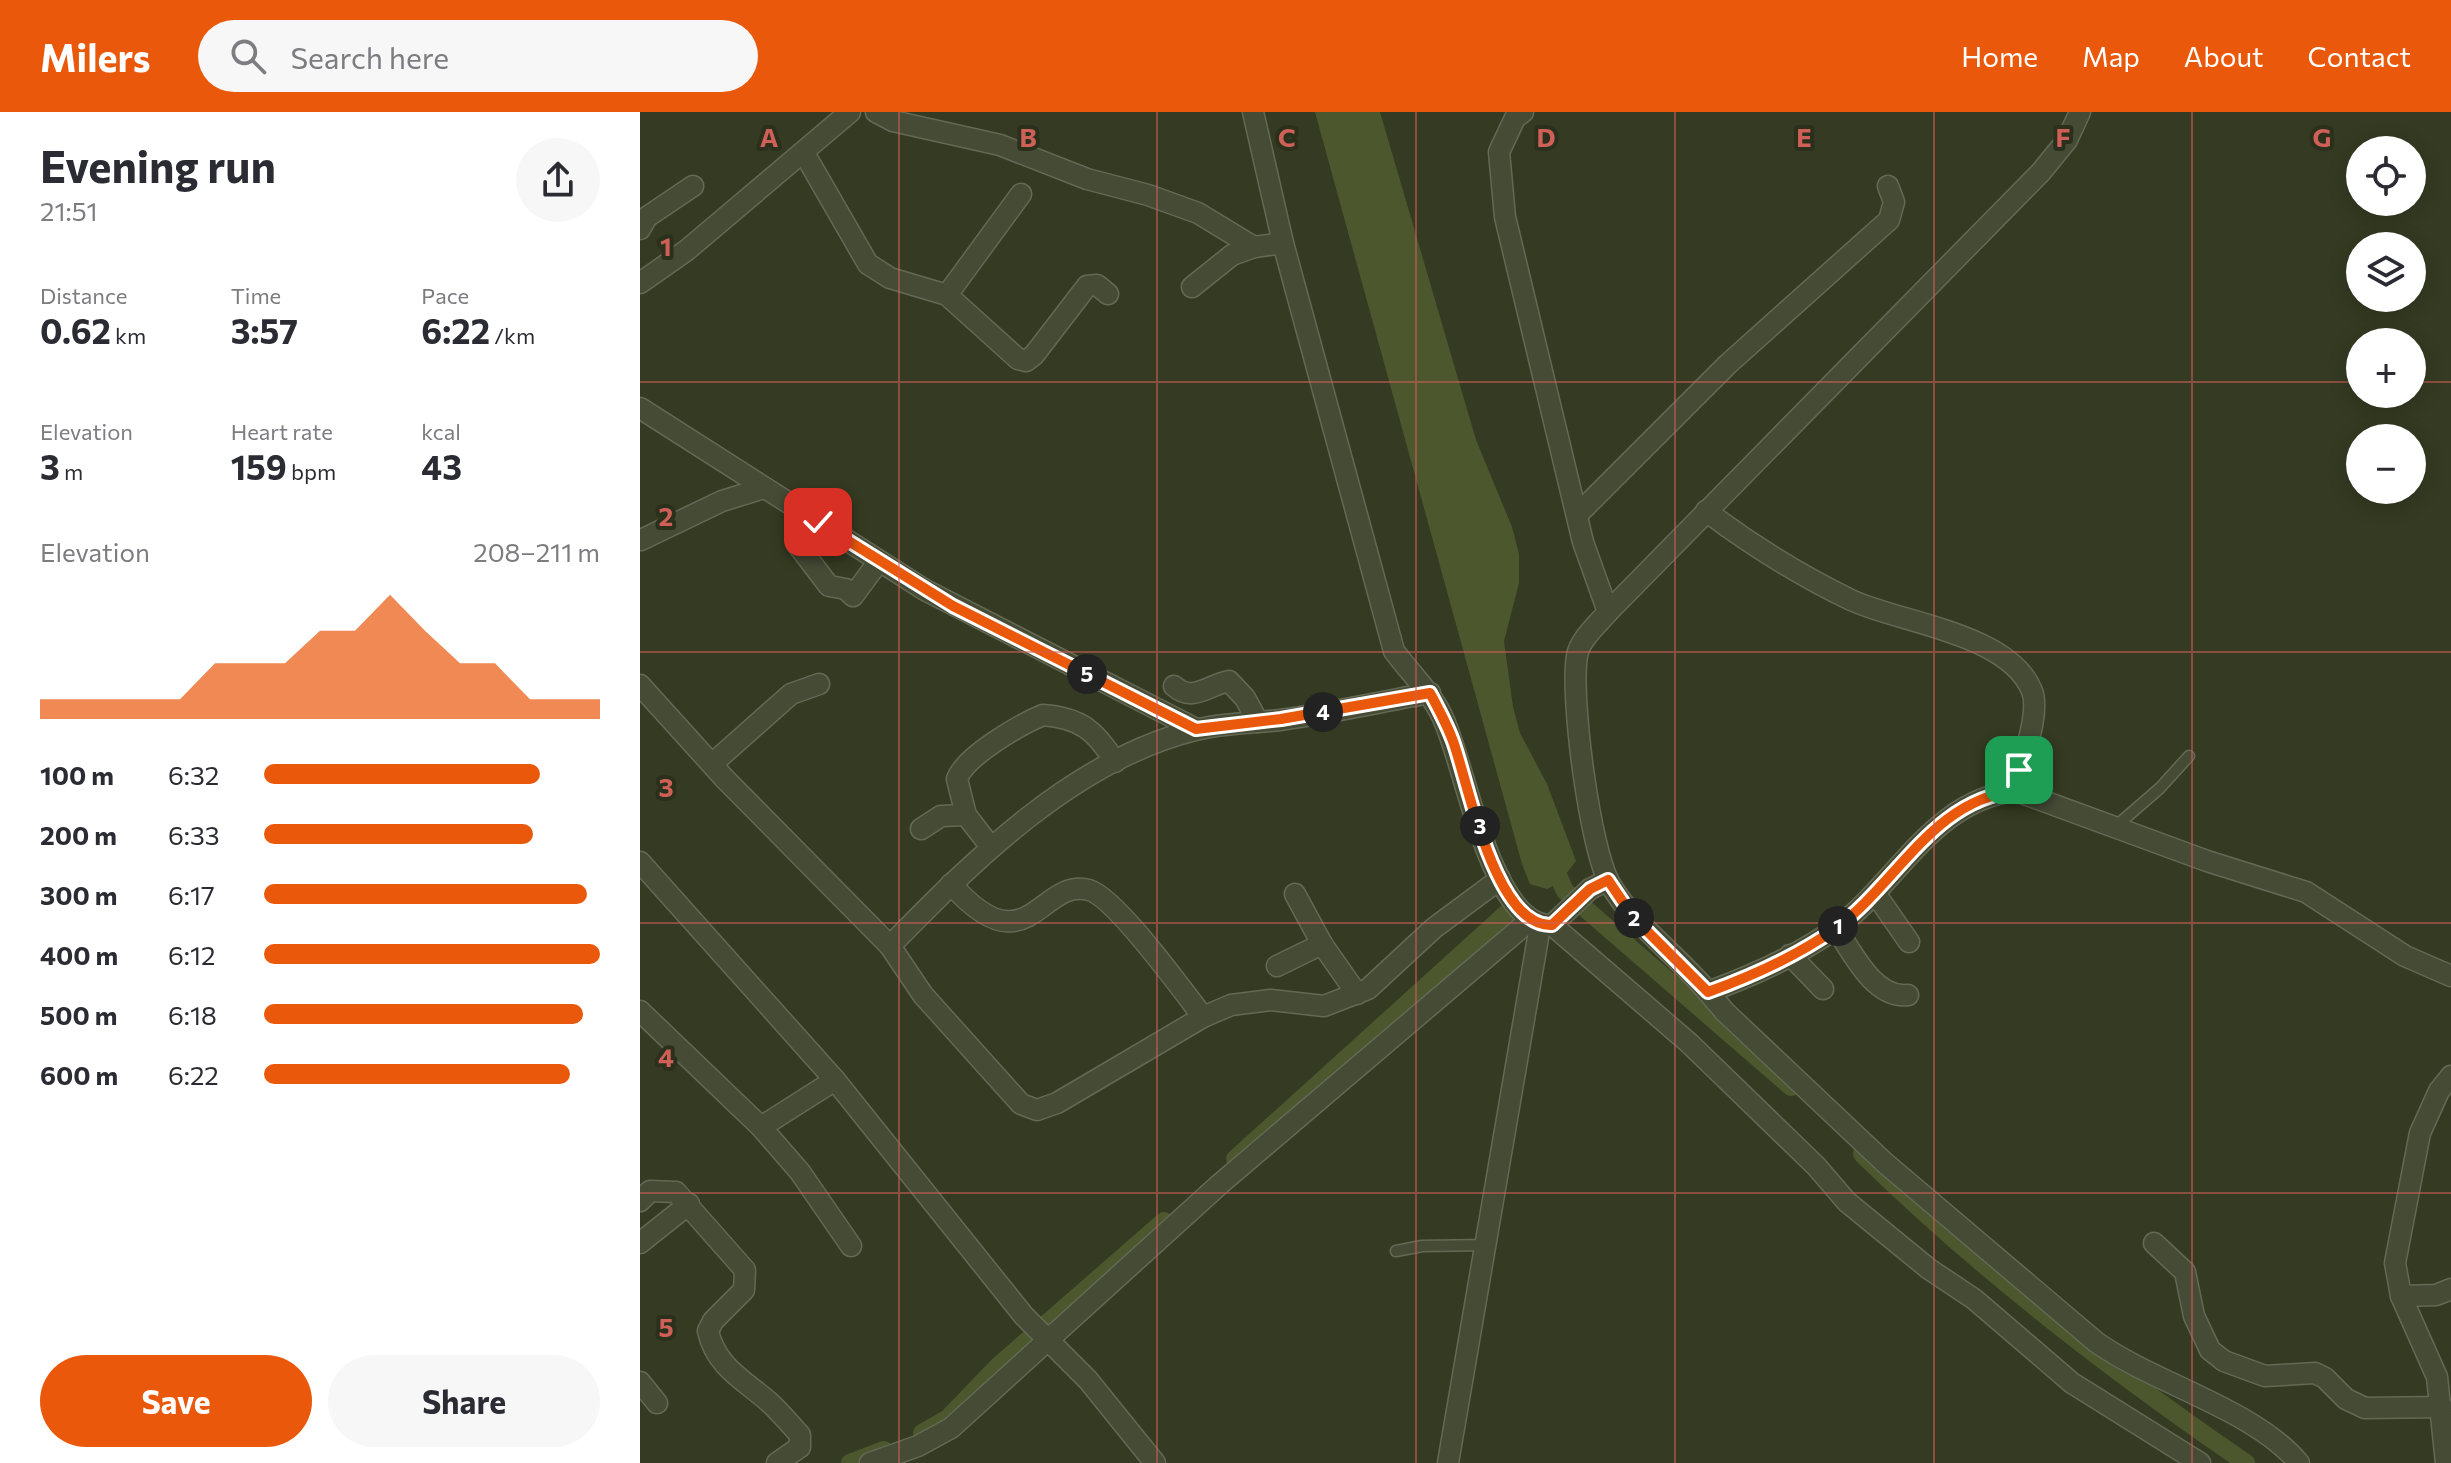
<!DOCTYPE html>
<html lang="en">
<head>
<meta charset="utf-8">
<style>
	:root { --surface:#fff; --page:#f7f7f7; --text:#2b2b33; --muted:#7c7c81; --accent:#ea580c }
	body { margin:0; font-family:Commissioner,sans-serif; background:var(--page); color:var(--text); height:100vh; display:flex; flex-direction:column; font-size:30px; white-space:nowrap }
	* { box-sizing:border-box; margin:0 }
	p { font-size:26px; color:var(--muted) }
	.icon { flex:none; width:44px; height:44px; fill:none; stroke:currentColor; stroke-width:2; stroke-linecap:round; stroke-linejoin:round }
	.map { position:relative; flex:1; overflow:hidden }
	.sheet { display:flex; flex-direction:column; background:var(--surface); width:640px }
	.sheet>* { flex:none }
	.controls { position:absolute; left:1706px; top:24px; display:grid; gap:16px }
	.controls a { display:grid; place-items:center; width:80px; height:80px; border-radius:50%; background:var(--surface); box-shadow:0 4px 20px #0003; font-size:40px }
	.pin { position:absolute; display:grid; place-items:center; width:68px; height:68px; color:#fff; margin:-34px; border-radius:16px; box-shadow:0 4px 12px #0006 }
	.km { position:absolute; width:40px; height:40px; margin:-20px; border-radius:50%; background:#222; color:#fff; font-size:22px; line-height:40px; text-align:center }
	.round { display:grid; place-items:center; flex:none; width:84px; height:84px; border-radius:42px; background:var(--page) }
	.summary { display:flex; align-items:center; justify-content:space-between; height:136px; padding:0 40px }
	h1 { font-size:44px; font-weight:700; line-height:60px }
	.figures { display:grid; grid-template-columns:repeat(3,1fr); gap:12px; height:136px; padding:8px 40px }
	.figures div { display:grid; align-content:center }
	.figures b { font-size:34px; font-weight:700 }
	.figures small { font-size:22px; font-weight:400 }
	.figures p { font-size:22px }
	.chart { height:224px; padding:16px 40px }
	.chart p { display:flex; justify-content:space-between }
	.chart svg { width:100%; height:144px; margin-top:8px; fill:var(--accent); opacity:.7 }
	.cta { display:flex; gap:16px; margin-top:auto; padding:16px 40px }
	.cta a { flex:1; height:92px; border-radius:48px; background:var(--accent); color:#fff; font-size:32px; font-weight:700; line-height:92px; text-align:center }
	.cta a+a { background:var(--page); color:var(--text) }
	ul { padding:0 40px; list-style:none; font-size:26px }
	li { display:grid; grid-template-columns:128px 96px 1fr; align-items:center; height:60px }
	li i { height:20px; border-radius:10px; background:var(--accent) }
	header { display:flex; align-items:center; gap:48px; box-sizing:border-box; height:112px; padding:0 40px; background:var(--accent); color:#fff }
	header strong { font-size:38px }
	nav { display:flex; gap:44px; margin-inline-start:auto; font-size:28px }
	.search { width:560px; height:72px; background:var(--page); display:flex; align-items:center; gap:20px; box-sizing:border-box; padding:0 28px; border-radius:44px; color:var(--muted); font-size:30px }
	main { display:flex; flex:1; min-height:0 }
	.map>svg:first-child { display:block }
	.water { fill:#4c572e }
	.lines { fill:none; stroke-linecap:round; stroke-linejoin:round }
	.canal { stroke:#4c572e; stroke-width:18 }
	.lane-casing { stroke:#636954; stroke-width:13 }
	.street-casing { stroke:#636954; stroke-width:23 }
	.lane { stroke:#464b36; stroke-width:10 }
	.street { stroke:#464b36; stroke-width:20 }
	.route-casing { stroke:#fff; stroke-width:16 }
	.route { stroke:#ea580c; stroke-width:10 }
	.grid { fill:none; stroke:#cf6058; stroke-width:2; stroke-opacity:0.55 }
	.grid-label { font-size:26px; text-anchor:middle; font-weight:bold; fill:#cf6058; stroke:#2a301b; stroke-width:8; stroke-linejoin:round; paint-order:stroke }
</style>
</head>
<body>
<header>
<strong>Milers</strong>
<div class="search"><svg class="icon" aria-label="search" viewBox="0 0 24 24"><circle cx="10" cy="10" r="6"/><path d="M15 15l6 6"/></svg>Search here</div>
<nav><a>Home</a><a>Map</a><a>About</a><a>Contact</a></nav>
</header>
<main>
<section class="sheet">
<div class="summary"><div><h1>Evening run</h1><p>21:51</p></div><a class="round"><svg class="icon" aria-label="share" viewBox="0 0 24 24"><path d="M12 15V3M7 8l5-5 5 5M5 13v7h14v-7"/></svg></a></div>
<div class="figures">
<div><p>Distance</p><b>0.62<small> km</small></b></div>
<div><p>Time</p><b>3:57</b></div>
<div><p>Pace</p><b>6:22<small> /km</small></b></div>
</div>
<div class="figures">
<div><p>Elevation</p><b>3<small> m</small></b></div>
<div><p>Heart rate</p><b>159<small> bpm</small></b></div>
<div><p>kcal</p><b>43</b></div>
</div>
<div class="chart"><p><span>Elevation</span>208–211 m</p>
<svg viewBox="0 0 160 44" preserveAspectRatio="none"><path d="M0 44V38L10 38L20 38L30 38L40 38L50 27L60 27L70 27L80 17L90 17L100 6L110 17L120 27L130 27L140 38L150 38L160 38V44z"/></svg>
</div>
<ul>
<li><b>100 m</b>6:32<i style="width:82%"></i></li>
<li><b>200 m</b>6:33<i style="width:80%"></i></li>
<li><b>300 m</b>6:17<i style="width:96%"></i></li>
<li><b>400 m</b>6:12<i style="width:100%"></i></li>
<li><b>500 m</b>6:18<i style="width:95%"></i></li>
<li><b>600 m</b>6:22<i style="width:91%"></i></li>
</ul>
<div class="cta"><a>Save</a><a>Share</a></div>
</section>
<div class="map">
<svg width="1811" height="1351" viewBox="0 0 1811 1351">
	<rect width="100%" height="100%" fill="#353b22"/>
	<polygon class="water" points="675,0 740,0 836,328 872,415 879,442 879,471 864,529 873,595 880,621 907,672 936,749 919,771 907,777 890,772 882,752"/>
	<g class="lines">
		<g class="canal">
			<polyline points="911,748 925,779 1151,975"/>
			<path d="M 1222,1042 C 1340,1158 1470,1258 1606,1351"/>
			<polyline points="595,1047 869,799"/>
			<polyline points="282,1321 308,1306 358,1254 524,1109"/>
			<polyline points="210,1351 244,1338"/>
		</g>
		<defs>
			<g id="lane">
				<polyline points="1475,715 1520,676 1549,644"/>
				<polyline points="756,1139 782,1134 847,1133"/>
			</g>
			<g id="street">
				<polyline points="236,0 253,9 360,33 447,67 508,83 558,101 614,135 643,131"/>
				<path d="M 613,0 L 643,131 L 754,539 C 770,561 790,579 802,604 C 825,649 850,816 912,813 L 950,777 L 968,768"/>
				<polyline points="883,0 875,6 859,40 865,105 943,430 968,500"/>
				<polyline points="164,41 228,152 250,166 307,183 378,247 386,249 394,243 447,174 457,173 468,182"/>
				<polyline points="0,117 7,105 53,74"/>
				<polyline points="0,171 47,138 210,0"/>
				<polyline points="552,175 592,143 614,135"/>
				<polyline points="307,183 381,82"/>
				<polyline points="0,296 285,478 556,617"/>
				<path d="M 1066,399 C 1114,435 1157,462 1211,488 C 1260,511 1369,521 1392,579 C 1401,602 1380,653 1376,679 L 1567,749 L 1666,780 L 1765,844 L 1811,864"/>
				<polyline points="937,403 1088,252 1249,108 1254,90 1248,74"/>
				<polyline points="1,428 82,389 124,376"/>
				<polyline points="157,432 189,474 206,477 213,484 239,449"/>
				<path d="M 0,573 L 85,667 L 250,834 C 334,748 434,648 555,618 C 582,611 612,611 640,608 C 690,601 740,590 790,581"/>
				<path d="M 534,574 C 553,591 568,573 589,569 L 605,586 L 618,610"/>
				<polyline points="72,652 151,582 179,572"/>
				<path d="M 1376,679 C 1293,687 1257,772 1195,817 C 1157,844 1112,864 1068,880 C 1037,843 995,814 970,772 C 950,737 930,585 937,544 C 939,528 958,512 968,500 L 1401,60 L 1427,28 L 1440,0"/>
				<polyline points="281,717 301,704 326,703"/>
				<path d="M 350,734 L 326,703 L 317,667 C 325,644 381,612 403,603 C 441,606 456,619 475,650"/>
				<polyline points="0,750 195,968 384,1204 448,1268 515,1351"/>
				<path d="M 311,772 C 388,859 400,765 449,778 C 475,785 544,880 563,905"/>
				<polyline points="1235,781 1269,830"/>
				<polyline points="655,782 682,832 717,882"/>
				<polyline points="912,813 1049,931 1176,1054 1207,1090 1289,1157 1334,1187 1432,1271 1560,1351"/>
				<path d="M 1196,816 C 1212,840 1234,887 1268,883"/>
				<polyline points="250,834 283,883 381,992 397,998 417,991 563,905 591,893 631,888 684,894 728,877 794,816 860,767"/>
				<polyline points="1150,843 1183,877"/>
				<polyline points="637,854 682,832"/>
				<path d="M 1068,880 L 1085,900 L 1245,1051 L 1456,1230 C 1515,1272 1614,1297 1659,1351"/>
				<polyline points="0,899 121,1015 160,1060 211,1134"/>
				<polyline points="121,1015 195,968"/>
				<path d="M 0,1089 L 10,1079 L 36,1080 L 105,1158 L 104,1178 L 73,1209 L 68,1219 C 76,1255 104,1268 129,1290 C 140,1300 150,1312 160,1323 L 160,1335 L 137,1351"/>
				<polyline points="0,1131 49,1092"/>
				<polyline points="1514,1131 1545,1160 1554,1204 1570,1238 1584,1249 1625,1264 1675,1261 1685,1266 1706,1287 1725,1296 1802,1295"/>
				<polyline points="1761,1184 1796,1183 1811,1177"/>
				<polyline points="0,1270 17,1291"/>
				<polyline points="230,1351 278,1334 311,1316 580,1072 889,809"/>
				<polyline points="808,1351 900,814"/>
				<polyline points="1806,1351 1797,1265 1761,1184 1755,1151 1780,1021 1799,979 1811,964"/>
			</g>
		</defs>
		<use href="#lane" class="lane-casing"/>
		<use href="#street" class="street-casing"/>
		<use href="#lane" class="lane"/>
		<use href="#street" class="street"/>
	</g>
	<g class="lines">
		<defs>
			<path id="route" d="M 178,410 L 313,494 L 556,617 L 641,607 L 790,581 C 799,598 808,614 814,632 C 829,675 856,816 912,813 L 950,777 L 968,768 L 993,805 L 1068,880 C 1112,864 1157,844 1195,817 C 1257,772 1293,687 1376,679 L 1379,658"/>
		</defs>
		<use href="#route" class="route-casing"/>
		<use href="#route" class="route"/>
	</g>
	<path class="grid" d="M 259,0 L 259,1351M 517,0 L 517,1351M 776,0 L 776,1351M 1035,0 L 1035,1351M 1294,0 L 1294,1351M 1552,0 L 1552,1351M 0,270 L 1720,270M 1772,270 L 1811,270M 0,540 L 1811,540M 0,811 L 1811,811M 0,1081 L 1811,1081"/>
	<g class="grid-label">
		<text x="129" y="35">A</text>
		<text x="388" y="35">B</text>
		<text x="647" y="35">C</text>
		<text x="906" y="35">D</text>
		<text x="1164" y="35">E</text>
		<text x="1423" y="35">F</text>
		<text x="1682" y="35">G</text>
		<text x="26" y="144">1</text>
		<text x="26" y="414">2</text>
		<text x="26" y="685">3</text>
		<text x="26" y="955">4</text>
		<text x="26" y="1225">5</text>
	</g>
</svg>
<div class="controls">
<a><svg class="icon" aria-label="locate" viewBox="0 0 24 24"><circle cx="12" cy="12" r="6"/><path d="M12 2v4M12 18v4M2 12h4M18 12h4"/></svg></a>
<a><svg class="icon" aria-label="layers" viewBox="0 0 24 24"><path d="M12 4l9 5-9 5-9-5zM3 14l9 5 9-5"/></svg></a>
<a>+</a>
<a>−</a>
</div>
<div class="pin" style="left:1379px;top:658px;background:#1e9e55"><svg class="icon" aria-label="arrive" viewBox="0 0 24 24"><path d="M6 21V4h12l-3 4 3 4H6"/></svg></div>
<div class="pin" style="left:178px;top:410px;background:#d93025"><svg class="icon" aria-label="check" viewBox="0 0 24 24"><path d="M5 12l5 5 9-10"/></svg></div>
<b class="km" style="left:1198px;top:814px">1</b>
<b class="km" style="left:994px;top:806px">2</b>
<b class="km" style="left:840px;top:714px">3</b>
<b class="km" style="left:683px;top:600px">4</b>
<b class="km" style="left:447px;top:562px">5</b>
</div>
</main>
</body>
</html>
